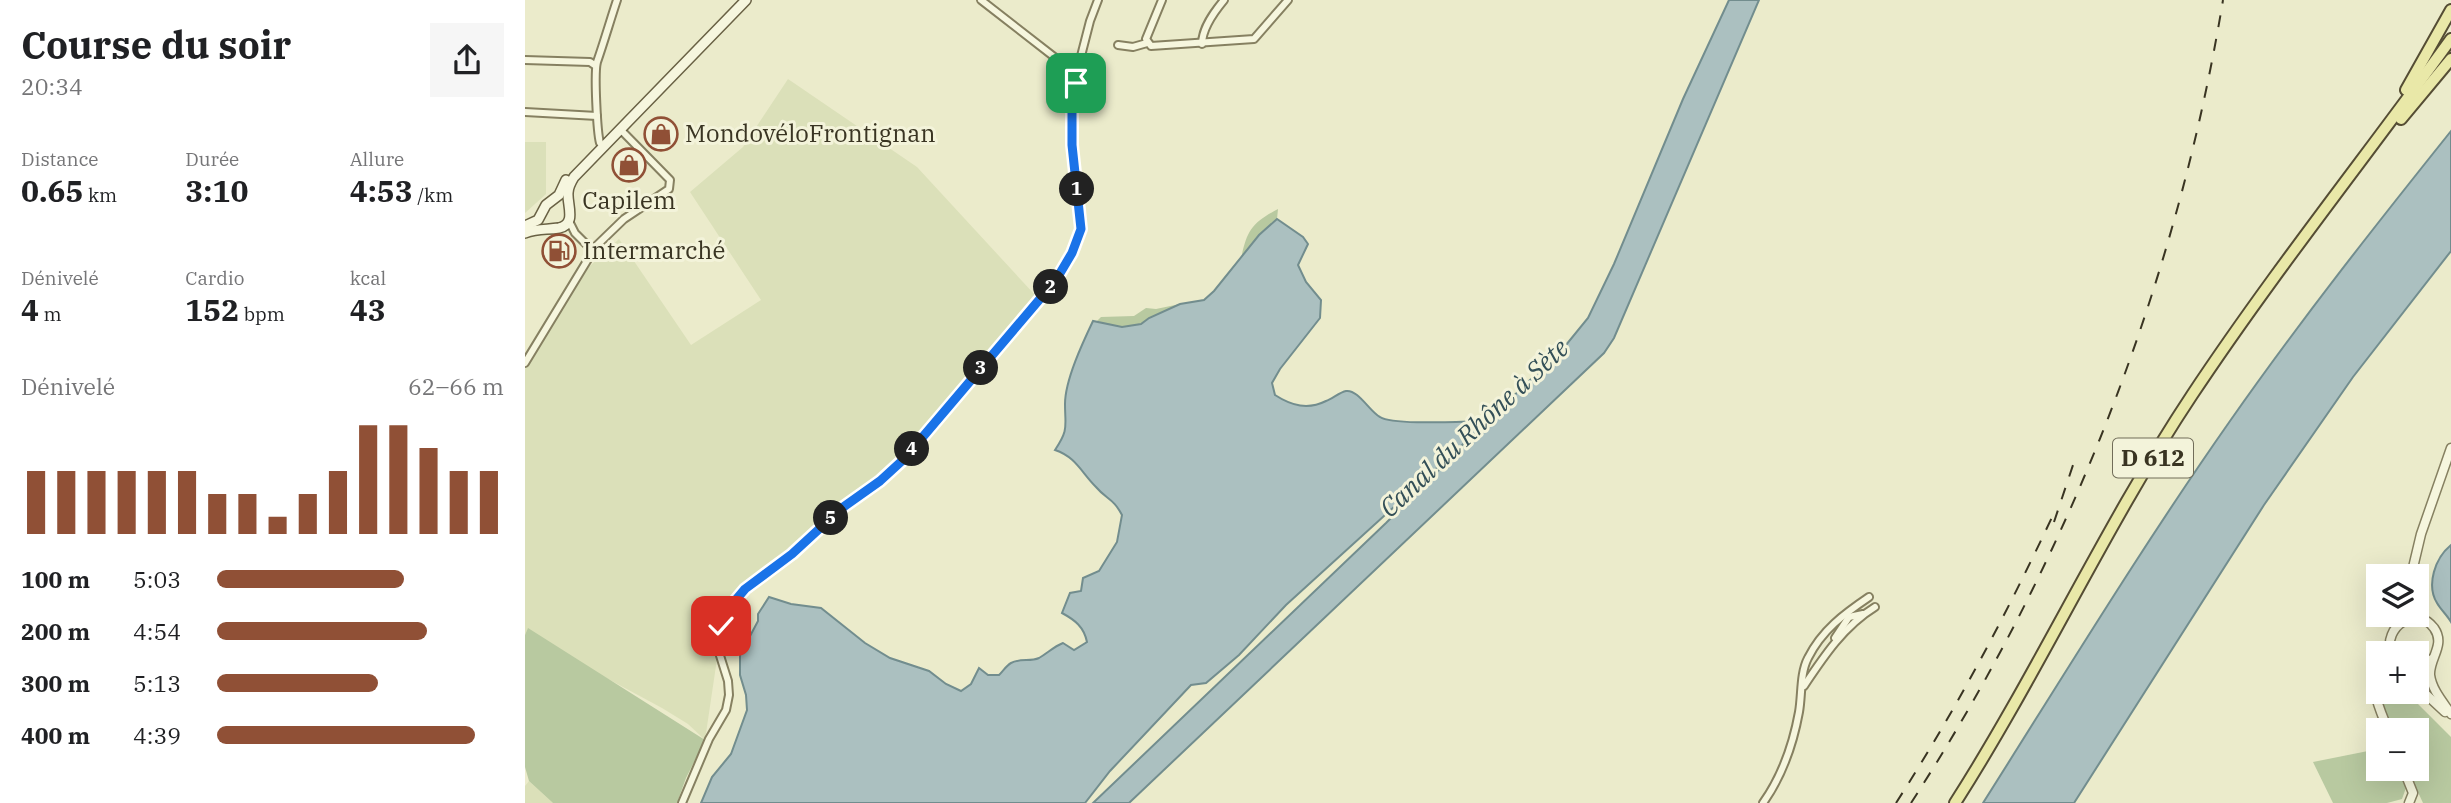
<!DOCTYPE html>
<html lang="fr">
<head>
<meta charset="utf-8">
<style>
	:root { --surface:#fff; --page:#f6f6f6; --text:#202124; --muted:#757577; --accent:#905036 }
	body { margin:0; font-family:"IBM Plex Serif",serif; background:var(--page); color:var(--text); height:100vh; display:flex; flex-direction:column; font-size:26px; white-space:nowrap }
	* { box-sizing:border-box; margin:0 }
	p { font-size:23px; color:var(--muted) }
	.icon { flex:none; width:38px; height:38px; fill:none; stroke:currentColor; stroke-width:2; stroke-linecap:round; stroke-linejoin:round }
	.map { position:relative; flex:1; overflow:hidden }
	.sheet { display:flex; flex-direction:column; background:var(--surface); width:525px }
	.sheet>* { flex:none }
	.fabs { position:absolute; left:1841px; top:564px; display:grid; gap:14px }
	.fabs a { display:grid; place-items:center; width:63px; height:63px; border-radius:0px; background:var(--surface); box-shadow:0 7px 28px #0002; font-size:35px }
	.pin { position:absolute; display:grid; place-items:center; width:60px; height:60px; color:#fff; margin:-30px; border-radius:14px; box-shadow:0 4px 10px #0006 }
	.km { position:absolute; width:35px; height:35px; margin:-18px; border-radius:50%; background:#222; color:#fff; font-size:19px; line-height:35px; text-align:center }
	.round { display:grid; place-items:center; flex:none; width:74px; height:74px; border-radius:0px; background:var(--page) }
	.head { display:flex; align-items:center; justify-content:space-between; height:119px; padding:0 21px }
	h1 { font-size:38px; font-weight:700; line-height:52px }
	.metrics { display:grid; grid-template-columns:repeat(3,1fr); gap:10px; height:119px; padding:7px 21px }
	.metrics div { display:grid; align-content:center }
	.metrics b { font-size:30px; font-weight:700 }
	.metrics small { font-size:19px; font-weight:400 }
	.metrics p { font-size:19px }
	.chart { height:196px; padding:14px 21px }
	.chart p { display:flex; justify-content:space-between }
	.chart svg { width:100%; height:126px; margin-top:7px; stroke:var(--accent); stroke-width:6 }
	ul { padding:0 21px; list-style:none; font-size:23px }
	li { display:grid; grid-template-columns:112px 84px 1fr; align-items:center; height:52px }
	li i { height:18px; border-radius:9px; background:var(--accent) }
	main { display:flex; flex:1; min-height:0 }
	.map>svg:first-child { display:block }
	.farmland { fill:#dbe0b9 }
	.green { fill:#b8c9a0 }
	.water { fill:#abc0c0; stroke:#728d8e; stroke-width:2 }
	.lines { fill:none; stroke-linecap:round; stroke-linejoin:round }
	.minor-casing { stroke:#868061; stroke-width:10 }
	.tertiary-casing { stroke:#868061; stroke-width:11 }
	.secondary-casing { stroke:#696144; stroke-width:12 }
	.primary-casing { stroke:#554d34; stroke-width:14 }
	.minor { stroke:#f6f6de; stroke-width:6 }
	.tertiary { stroke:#f6f6de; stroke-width:8 }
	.secondary { stroke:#f6f6de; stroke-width:9 }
	.primary { stroke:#e9e8a8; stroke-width:10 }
	.rail { stroke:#393422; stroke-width:2; stroke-dasharray:12 12; stroke-linecap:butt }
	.route-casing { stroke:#fff; stroke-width:14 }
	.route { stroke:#1a73e8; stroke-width:9 }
	.labels { text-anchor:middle; stroke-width:6; stroke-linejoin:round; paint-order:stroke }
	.shield { fill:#f3f3da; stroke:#716d59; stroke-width:2 }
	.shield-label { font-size:23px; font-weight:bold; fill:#393422 }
	.poi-label { font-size:24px; fill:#393422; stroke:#f3f3da; text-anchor:start }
	.water-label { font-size:26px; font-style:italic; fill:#334f57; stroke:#f3f3da }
</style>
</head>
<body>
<main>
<section class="sheet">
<div class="head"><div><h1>Course du soir</h1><p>20:34</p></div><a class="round"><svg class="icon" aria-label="share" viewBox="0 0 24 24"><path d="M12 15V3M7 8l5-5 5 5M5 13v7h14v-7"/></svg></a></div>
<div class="metrics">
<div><p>Distance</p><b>0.65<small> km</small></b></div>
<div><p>Durée</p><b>3:10</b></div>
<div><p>Allure</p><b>4:53<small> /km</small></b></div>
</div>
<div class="metrics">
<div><p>Dénivelé</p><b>4<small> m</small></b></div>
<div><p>Cardio</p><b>152<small> bpm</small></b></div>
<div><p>kcal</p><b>43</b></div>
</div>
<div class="chart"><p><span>Dénivelé</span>62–66 m</p>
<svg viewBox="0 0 160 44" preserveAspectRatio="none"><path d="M5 44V22M15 44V22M25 44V22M35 44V22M45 44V22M55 44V22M65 44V30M75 44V30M85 44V38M95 44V30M105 44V22M115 44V6M125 44V6M135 44V14M145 44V22M155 44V22"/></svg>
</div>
<ul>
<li><b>100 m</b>5:03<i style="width:65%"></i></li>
<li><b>200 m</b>4:54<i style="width:73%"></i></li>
<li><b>300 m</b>5:13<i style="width:56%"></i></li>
<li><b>400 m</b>4:39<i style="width:90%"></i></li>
</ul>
</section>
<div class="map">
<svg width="1926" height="803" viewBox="0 0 1926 803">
	<rect width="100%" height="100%" fill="#ebebcb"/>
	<g class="farmland">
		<polygon points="263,79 392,167 510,295 380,454 331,498 200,605 180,740 163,724 137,708 72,673 3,629 0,635 0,369 64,267 94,239 166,345 236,300 165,192 218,147"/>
		<polygon points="0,142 21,142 21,194 0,213"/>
		<polygon points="4,781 28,803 0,803 0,786"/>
	</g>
	<g class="green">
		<path d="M 753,209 L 752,219 L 734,235 L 716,259 C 722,230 727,223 753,209 Z"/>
		<path d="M 655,304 C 638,312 614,329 595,327 C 588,326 580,323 572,321 L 576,317 L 609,316 L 621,308 L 631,309 Z"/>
		<polygon points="3,628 180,740 161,778 152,803 28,803 4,781 0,767 0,635"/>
		<polygon points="1853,678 1853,691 1880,691 1926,737 1926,803 1898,803 1882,768 1892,768 1892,730 1867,730 1850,685"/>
		<polygon points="1853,749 1853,768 1874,768 1882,785 1877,799 1862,803 1808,803 1788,762"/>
	</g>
	<g class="water">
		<path d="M 1204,0 L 1234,0 L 1089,338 L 1079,353 L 604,803 L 568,803 L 861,523 L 958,426 L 761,605 L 714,655 L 681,683 L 666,685 L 585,771 L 560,803 L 176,803 L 187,777 L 206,754 L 222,710 L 221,695 L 215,675 L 215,655 L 233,621 L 233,614 L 244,597 L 266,604 L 296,608 L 340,643 L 365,658 L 404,671 L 421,684 L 436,691 L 446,684 L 454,668 L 463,675 L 474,675 C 478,671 482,665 486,663 C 496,658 505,662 514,658 C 523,653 528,647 538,643 L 549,650 L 562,642 C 559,627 550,620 537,613 L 545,593 L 556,591 L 558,578 L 574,571 L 592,542 L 597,515 C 588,498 582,500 571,487 C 556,472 551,457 530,450 C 544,429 540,427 540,404 C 540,380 558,342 568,321 L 597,327 L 616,324 L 624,318 L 655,304 L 679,300 L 689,291 L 734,235 L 752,219 L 778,237 L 783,244 L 773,265 L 781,282 L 796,300 L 795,318 L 755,369 L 747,383 L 750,395 C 767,406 783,410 801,401 C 807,399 815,392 821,391 C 833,389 845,412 855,417 C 869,426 942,421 963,421 L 1041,345 L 1063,318 L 1089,264 L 1158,99 Z"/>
		<path d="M 1926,131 L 1926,251 L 1828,377 L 1739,505 L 1549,803 L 1458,803 C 1539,675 1618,545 1705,421 C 1775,321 1850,226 1926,131 Z"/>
		<path d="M 1926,545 L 1926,622 C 1922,615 1916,610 1912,603 C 1901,585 1910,558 1926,545 Z"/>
	</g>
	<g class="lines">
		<defs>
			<g id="minor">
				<polyline points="456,0 537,63 549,65"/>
				<polyline points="637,0 621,39 626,46 729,39 763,0"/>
				<path d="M 677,44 C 677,28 689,12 699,0"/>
				<polyline points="593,45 608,47 622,43"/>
				<polyline points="0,60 65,62 71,66"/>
				<polyline points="0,112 72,116"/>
				<path d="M 75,143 C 72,132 69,73 72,62 C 79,42 85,21 92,0"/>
				<polyline points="67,250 99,219 144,189 145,180 95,129"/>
				<polyline points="0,363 65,256 67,250 50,233 44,221"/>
				<polyline points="1310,638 1324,617 1338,614"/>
				<path d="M 1279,686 C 1299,656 1319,626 1350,607"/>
				<polyline points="157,803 184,739 201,710 204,695 203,681 192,646 196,626 203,608 220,589 267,554 317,508 355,481 379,459 517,298 531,280 552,244 556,229 547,145 547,112 551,83 549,65 556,56 565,21 573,0"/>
				<path d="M 1238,803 C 1257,776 1268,745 1274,712 C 1277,695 1275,673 1283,658 C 1297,630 1319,614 1344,597"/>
			</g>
			<g id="tertiary">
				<polyline points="1886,576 1896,534 1926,448"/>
				<polyline points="1892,602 1898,620"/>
				<path d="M 1866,653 C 1858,627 1891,604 1909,628 C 1921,645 1904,658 1905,675 C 1907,690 1918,702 1926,714"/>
				<path d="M 1853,665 C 1843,687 1855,709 1863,730"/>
				<polyline points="1892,667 1907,659"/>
				<polyline points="1892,686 1920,712"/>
				<polyline points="1878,768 1888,793 1884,803"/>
			</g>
			<g id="secondary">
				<polyline points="0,226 13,220 21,205 34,195 41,180"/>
				<path d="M 0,233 C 13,228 22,230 34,228 C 52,224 42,205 43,193 C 43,187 46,182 49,177 L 221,0"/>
			</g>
			<g id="primary">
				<polyline points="1881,90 1926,10"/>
				<polyline points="1876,119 1926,59"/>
				<path d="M 1430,803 C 1515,670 1580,526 1667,395 C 1748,273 1840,158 1926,39"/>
			</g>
		</defs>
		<use href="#minor" class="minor-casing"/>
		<use href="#tertiary" class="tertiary-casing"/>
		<use href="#secondary" class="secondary-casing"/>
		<use href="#primary" class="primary-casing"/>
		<use href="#minor" class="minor"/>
		<use href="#tertiary" class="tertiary"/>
		<use href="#secondary" class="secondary"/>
		<use href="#primary" class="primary"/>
		<g class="rail">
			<polyline points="1529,522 1550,459"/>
			<path d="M 1371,803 C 1431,710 1482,613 1529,513"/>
			<path d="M 1386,803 C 1543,561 1651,285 1698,0"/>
		</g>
	</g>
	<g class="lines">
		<defs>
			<polyline id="route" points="196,626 204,608 220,589 267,554 317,508 355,481 379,459 531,280 547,253 556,229 547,145 547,112 551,83"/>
		</defs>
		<use href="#route" class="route-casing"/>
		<use href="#route" class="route"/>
	</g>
	<defs>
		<symbol id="shop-ring" viewBox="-11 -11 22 22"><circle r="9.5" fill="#f3f3da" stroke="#905036" stroke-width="1.5"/><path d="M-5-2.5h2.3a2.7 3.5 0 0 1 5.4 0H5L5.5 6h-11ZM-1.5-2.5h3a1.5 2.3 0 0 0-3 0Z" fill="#905036"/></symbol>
		<symbol id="fuel-ring" viewBox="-11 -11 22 22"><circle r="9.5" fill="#f3f3da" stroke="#905036" stroke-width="1.5"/><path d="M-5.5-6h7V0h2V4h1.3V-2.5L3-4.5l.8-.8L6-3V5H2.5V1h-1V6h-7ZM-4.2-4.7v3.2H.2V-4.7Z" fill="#905036"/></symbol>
	</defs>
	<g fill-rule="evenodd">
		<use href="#shop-ring" x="117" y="115" width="38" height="38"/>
		<use href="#shop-ring" x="85" y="146" width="38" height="38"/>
		<use href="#fuel-ring" x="15" y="232" width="38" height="38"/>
	</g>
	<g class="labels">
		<rect class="shield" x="1588" y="438.5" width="80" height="39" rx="5"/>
		<g class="shield-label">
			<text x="1628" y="466">D 612</text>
		</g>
		<g class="poi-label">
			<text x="160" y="142">MondovéloFrontignan</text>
			<text x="104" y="209" text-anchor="middle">Capilem</text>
			<text x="58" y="259">Intermarché</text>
		</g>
		<g class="water-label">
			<text transform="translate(949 428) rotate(-43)" y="9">Canal du Rhône à Sète</text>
		</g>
	</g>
</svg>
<div class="fabs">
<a><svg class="icon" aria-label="layers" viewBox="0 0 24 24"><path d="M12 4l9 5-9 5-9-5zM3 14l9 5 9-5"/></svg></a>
<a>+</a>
<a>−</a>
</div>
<div class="pin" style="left:551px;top:83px;background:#1e9e55"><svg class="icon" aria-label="arrive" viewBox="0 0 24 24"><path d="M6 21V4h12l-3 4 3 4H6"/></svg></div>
<div class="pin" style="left:196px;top:626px;background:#d93025"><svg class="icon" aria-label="check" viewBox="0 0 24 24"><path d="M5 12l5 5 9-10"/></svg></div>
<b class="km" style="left:552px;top:189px">1</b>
<b class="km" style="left:526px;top:287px">2</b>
<b class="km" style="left:456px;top:368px">3</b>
<b class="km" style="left:387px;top:449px">4</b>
<b class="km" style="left:306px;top:518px">5</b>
</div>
</main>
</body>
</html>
